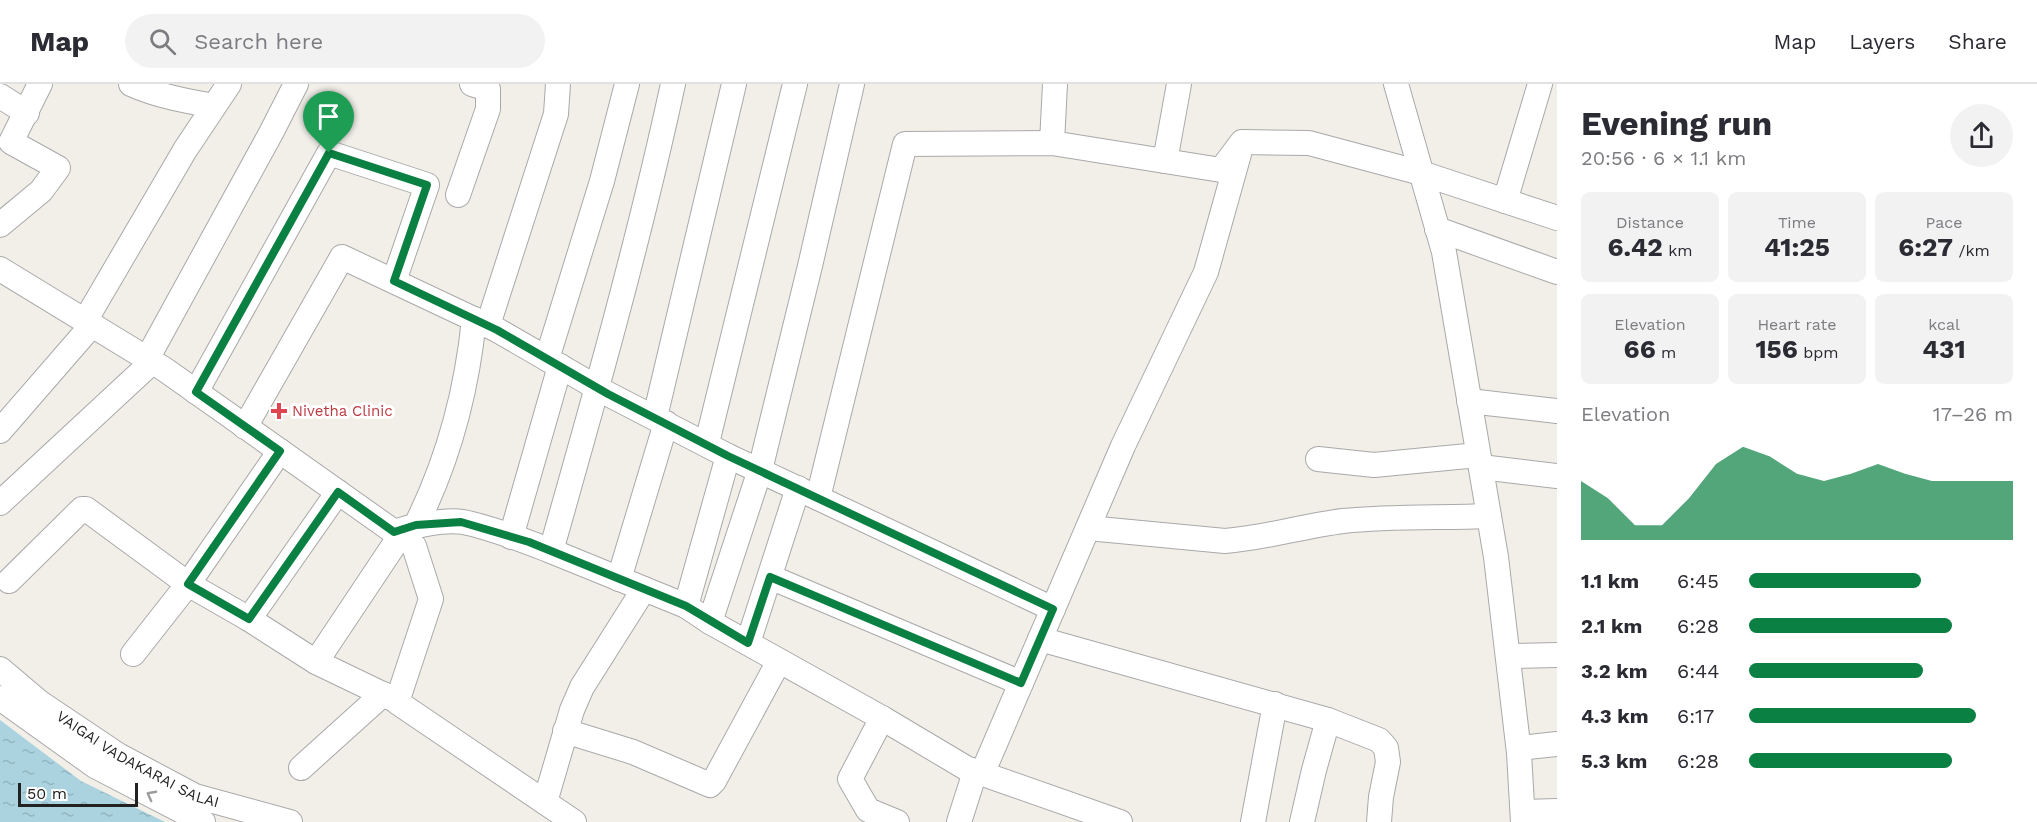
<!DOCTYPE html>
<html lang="en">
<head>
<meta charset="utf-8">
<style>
	:root { --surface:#fff; --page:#f2f2f3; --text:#2b2b33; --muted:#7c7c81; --line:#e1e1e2; --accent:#0b8043 }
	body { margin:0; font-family:"Work Sans",sans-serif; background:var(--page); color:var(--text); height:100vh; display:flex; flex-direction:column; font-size:22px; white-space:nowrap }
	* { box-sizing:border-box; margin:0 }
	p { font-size:20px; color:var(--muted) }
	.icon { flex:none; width:33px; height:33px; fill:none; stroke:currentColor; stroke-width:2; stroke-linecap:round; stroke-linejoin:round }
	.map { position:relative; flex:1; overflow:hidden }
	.details { display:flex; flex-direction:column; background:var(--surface); width:480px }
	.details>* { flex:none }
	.scale { position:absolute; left:18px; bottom:15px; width:120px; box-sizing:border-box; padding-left:6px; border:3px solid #222; border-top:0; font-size:16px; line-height:21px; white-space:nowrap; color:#222; -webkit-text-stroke:4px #fff; paint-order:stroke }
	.pin { position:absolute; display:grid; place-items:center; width:51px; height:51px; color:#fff; margin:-62px -26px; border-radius:50% 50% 50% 0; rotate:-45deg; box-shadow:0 0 6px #0007 }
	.pin .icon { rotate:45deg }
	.round { display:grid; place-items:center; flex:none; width:63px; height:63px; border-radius:32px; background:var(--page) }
	.summary { display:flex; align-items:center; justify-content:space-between; height:102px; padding:0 24px }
	h1 { font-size:33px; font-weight:700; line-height:45px }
	.stats { display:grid; grid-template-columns:repeat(3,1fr); gap:9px; height:102px; padding:6px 24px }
	.stats div { display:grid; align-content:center; border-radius:9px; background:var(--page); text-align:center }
	.stats b { font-size:26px; font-weight:700 }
	.stats small { font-size:16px; font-weight:400 }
	.stats p { font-size:16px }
	.chart { height:168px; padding:12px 24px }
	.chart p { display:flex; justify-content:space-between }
	.chart svg { width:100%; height:108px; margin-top:6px; fill:var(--accent); opacity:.7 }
	ul { padding:0 24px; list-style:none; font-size:20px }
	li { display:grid; grid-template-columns:96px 72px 1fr; align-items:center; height:45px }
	li i { height:15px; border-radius:8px; background:var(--accent) }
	header { display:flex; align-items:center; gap:36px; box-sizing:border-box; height:84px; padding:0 30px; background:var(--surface); border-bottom:2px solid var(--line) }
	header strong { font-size:28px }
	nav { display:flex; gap:33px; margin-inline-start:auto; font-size:21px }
	.search { width:420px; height:54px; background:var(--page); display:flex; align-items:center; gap:15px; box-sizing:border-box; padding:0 21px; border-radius:33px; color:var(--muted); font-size:22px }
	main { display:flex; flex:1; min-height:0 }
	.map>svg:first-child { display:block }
	.water { fill:url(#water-ripples) }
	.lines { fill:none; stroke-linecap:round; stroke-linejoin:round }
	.minor-casing { stroke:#a9a9a9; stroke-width:26 }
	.minor { stroke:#fff; stroke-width:24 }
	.oneway { stroke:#9c9c9c }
	.route-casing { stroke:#fff; stroke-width:12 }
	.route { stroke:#0b8043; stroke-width:8 }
	.health-dot { fill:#e0444e; stroke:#fff; stroke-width:2 }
	.labels { text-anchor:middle; stroke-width:6; stroke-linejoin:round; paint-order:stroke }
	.health-label { font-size:15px; fill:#be3a42; stroke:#fff; text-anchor:start }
	.street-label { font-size:15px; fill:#222; stroke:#fff }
</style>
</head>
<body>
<header>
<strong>Map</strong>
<div class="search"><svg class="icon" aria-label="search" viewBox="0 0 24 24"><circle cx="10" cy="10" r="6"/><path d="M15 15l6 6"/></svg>Search here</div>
<nav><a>Map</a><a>Layers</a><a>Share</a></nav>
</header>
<main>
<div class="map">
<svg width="1557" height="738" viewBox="0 0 1557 738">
	<defs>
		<pattern id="water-ripples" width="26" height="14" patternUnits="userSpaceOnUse" patternTransform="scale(1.5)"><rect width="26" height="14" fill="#aad3df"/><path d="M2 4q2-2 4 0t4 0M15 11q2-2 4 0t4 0" fill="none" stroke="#92b5bf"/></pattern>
	</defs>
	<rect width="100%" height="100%" fill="#f2efe9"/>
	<polygon class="water" points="0,636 81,697 165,738 0,738"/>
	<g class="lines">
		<defs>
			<g id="minor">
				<path d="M 131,0 C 158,12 186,17 214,22"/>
				<polyline points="1396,0 1444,168 1496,473 1519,669 1523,738"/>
				<polyline points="0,12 27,29"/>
				<polyline points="1052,59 1055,0"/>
				<polyline points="1165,77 1179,0"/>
				<polyline points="458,111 488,25 488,5 472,0"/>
				<polyline points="1505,117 1540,0"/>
				<polyline points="0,141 41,107 58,84 11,58 40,0"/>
				<polyline points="1437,145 1557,188"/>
				<polyline points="0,185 164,285 414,462 431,515 397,618 574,738"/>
				<polyline points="85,237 185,66 229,0"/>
				<polyline points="488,241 556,30 558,0"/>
				<polyline points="147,275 271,49 296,0"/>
				<polyline points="547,275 602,97 627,0"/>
				<polyline points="196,308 329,69 427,101 394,197"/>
				<polyline points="1469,317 1557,327"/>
				<polyline points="655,333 734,0"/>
				<polyline points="245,343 342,173 497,246 608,310 728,372 818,414 905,60 1052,59 1221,86 1242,58 1309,59 1421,89 1557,134"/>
				<polyline points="0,347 92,241"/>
				<polyline points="707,359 795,0"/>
				<polyline points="1318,375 1374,381 1478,371"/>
				<polyline points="1481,383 1557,392"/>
				<polyline points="818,414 1053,525"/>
				<polyline points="0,419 152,278"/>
				<path d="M 416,441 C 448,377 467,306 474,235"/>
				<path d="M 1088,444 L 1225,457 C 1265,454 1303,442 1343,437 C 1391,432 1441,434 1489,432"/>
				<path d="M 394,448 C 412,442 444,435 463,438 C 490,443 525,457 551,467 L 686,522 L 710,538 L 882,634 L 966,684 L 1120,738"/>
				<polyline points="511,453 560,282"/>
				<path d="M 551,467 C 595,312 639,157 673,0"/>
				<polyline points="770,493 1021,599"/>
				<polyline points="619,495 666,339"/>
				<polyline points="9,497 82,425 86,425 188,500 249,535 316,578 400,452"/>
				<polyline points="686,522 728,372"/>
				<polyline points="249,535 338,408"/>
				<polyline points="710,538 760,386 810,182 852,0"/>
				<polyline points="1040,555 1328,636 1379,656 1386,664 1388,678 1381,713 1379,738"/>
				<polyline points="748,559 798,404"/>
				<polyline points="133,570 188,500 280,367"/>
				<polyline points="1508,572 1557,571"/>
				<polyline points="316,578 395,616"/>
				<path id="s1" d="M 0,585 L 39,618 L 118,671 L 195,712 L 290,738"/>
				<polyline points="0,614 95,682 203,738"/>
				<polyline points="882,634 850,695 868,726 897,738"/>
				<polyline points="565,647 633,668 710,701 714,697 779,577"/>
				<polyline points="1519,664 1557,660"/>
				<polyline points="301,684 383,610"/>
				<polyline points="982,690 1123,362 1206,188 1239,70"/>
				<polyline points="545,718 572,626 582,603 644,505"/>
				<polyline points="1523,728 1557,727"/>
				<polyline points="959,738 975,688"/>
				<polyline points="1253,738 1275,620"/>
				<polyline points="1302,738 1314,686 1328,636"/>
			</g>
		</defs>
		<use href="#minor" class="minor-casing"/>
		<use href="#minor" class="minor"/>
	</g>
	<defs><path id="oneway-chevron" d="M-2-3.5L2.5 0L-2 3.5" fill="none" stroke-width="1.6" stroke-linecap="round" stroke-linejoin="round" transform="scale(1.5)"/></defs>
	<use class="oneway" href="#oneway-chevron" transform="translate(151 711) rotate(-152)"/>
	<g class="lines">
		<defs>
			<polygon id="route" points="329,69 427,101 394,197 497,246 608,310 728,372 1053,525 1021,599 770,493 748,559 686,522 529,458 461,438 416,441 394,448 338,408 249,535 188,500 280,367 196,308"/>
		</defs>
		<use href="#route" class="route-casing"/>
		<use href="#route" class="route"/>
	</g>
	<path class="health-dot" d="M276 318h6v6h6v6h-6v6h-6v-6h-6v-6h6z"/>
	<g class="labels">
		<g class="health-label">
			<text x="292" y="332">Nivetha Clinic</text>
		</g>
		<g class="street-label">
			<text dy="5" stroke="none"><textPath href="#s1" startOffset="166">VAIGAI VADAKARAI SALAI</textPath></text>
		</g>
	</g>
</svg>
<div class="scale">50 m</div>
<div class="pin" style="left:329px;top:69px;background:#1e9e55"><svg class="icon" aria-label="arrive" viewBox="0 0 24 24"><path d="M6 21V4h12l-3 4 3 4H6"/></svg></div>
</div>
<section class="details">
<div class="summary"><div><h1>Evening run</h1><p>20:56 · 6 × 1.1 km</p></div><a class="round"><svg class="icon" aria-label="share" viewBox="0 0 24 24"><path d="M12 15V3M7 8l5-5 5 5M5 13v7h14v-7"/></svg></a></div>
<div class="stats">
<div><p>Distance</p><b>6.42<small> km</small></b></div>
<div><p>Time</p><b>41:25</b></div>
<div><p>Pace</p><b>6:27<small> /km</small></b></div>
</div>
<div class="stats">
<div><p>Elevation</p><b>66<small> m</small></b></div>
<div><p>Heart rate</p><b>156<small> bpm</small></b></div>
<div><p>kcal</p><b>431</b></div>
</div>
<div class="chart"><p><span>Elevation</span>17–26 m</p>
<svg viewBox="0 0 160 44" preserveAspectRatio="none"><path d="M0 44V20L10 27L20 38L30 38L40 27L50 13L60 6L70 10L80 17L90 20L100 17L110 13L120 17L130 20L140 20L150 20L160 20V44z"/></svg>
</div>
<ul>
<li><b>1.1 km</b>6:45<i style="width:65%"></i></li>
<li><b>2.1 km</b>6:28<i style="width:77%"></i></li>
<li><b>3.2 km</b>6:44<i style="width:66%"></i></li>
<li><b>4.3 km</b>6:17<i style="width:86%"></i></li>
<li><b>5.3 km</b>6:28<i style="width:77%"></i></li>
</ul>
</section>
</main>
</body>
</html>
